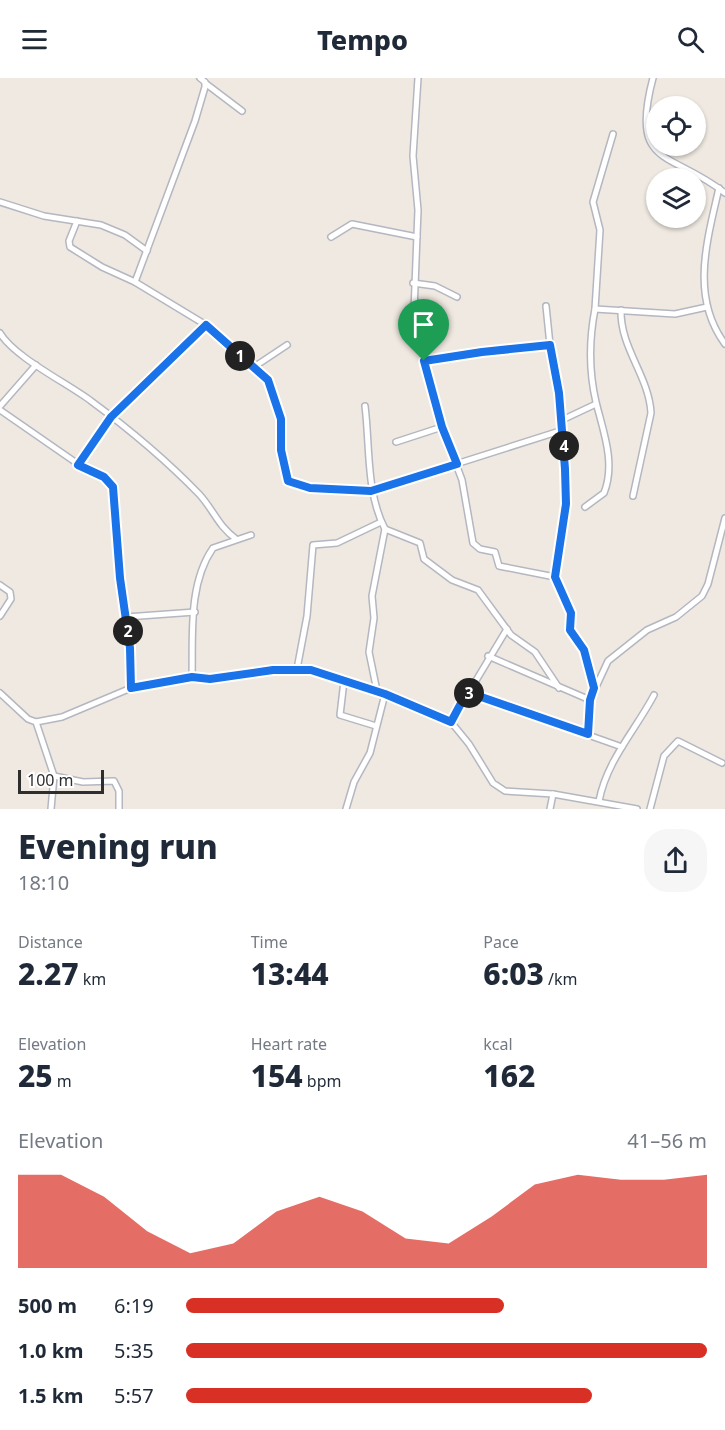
<!DOCTYPE html>
<html lang="en">
<head>
<meta charset="utf-8">
<style>
	:root { --surface:#fff; --page:#f6f6f7; --text:#1f2937; --muted:#747a83; --accent:#d93025 }
	body { margin:0; font-family:"Noto Sans",sans-serif; background:var(--page); color:var(--text); height:100vh; display:flex; flex-direction:column; font-size:22px; white-space:nowrap }
	* { box-sizing:border-box; margin:0 }
	p { font-size:20px; color:var(--muted) }
	.icon { flex:none; width:33px; height:33px; fill:none; stroke:currentColor; stroke-width:2; stroke-linecap:round; stroke-linejoin:round }
	.map { position:relative; height:731px; overflow:hidden }
	.sheet { display:flex; flex-direction:column; background:var(--surface); flex:1 }
	.sheet>* { flex:none }
	.buttons { position:absolute; left:646px; top:18px; display:grid; gap:12px }
	.buttons a { display:grid; place-items:center; width:60px; height:60px; border-radius:50%; background:var(--surface); box-shadow:0 2px 4px #0004; font-size:30px }
	.scale { position:absolute; left:18px; bottom:15px; width:86px; box-sizing:border-box; padding-left:6px; border:3px solid #2e2e2e; border-top:0; font-size:16px; line-height:21px; white-space:nowrap; color:#2e2e2e; -webkit-text-stroke:4px #fff; paint-order:stroke }
	.pin { position:absolute; display:grid; place-items:center; width:51px; height:51px; color:#fff; margin:-62px -26px; border-radius:50% 50% 50% 0; rotate:-45deg; box-shadow:0 0 6px #0007 }
	.pin .icon { rotate:45deg }
	.km { position:absolute; width:30px; height:30px; margin:-15px; border-radius:50%; background:#222; color:#fff; font-size:16px; line-height:30px; text-align:center }
	.round { display:grid; place-items:center; flex:none; width:63px; height:63px; border-radius:24px; background:var(--page) }
	.summary { display:flex; align-items:center; justify-content:space-between; height:102px; padding:0 18px }
	h1 { font-size:33px; font-weight:800; line-height:45px }
	.metrics { display:grid; grid-template-columns:repeat(3,1fr); gap:9px; height:102px; padding:6px 18px }
	.metrics div { display:grid; align-content:center }
	.metrics b { font-size:30px; font-weight:800 }
	.metrics small { font-size:16px; font-weight:400 }
	.metrics p { font-size:16px }
	.chart { height:168px; padding:12px 18px }
	.chart p { display:flex; justify-content:space-between }
	.chart svg { width:100%; height:108px; margin-top:6px; fill:var(--accent); opacity:.7 }
	ul { padding:0 18px; list-style:none; font-size:20px }
	li { display:grid; grid-template-columns:96px 72px 1fr; align-items:center; height:45px }
	li i { height:15px; border-radius:8px; background:var(--accent) }
	header { display:flex; justify-content:space-between; align-items:center; height:78px; padding:0 18px; background:var(--surface); font-size:27px; font-weight:800 }
	.map>svg:first-child { display:block }
	.lines { fill:none; stroke-linecap:round; stroke-linejoin:round }
	.street-casing { stroke:#b4b7c1; stroke-width:8 }
	.street { stroke:#fff; stroke-width:5 }
	.route-casing { stroke:#fff; stroke-width:12 }
	.route { stroke:#1a73e8; stroke-width:8 }
</style>
</head>
<body>
<header><svg class="icon" aria-label="menu" viewBox="0 0 24 24"><path d="M4 6h16M4 12h16M4 18h16"/></svg>Tempo<svg class="icon" aria-label="search" viewBox="0 0 24 24"><circle cx="10" cy="10" r="6"/><path d="M15 15l6 6"/></svg></header>
<div class="map">
<svg width="725" height="731" viewBox="0 0 725 731">
	<rect width="100%" height="100%" fill="#efe9e1"/>
	<g class="lines">
		<defs>
			<g id="street">
				<polyline points="200,0 205,4 205,9 195,43 135,204 206,247 268,302 281,341 281,372 288,403 310,410 371,413 563,352"/>
				<polyline points="418,0 413,78 418,132 414,233 418,258 442,349 462,402 473,465 480,471 495,474 499,488 555,499"/>
				<path d="M 653,0 C 629,90 670,72 725,115"/>
				<polyline points="205,5 242,33"/>
				<path d="M 719,110 C 707,163 690,219 725,266"/>
				<polyline points="0,124 44,138 101,147 125,157 147,173"/>
				<polyline points="77,143 69,163 70,169 102,189 135,204"/>
				<polyline points="331,159 352,146 417,159"/>
				<polyline points="413,205 435,208 457,219"/>
				<polyline points="546,228 550,267 559,315 565,391 566,426 555,499 571,535 570,552 584,572 594,610"/>
				<polyline points="595,231 600,152 593,124 613,56"/>
				<path d="M 621,232 C 620,270 649,298 651,335 L 633,418"/>
				<path d="M 0,255 C 14,279 67,305 91,323 C 129,351 166,382 199,416 C 213,431 218,448 236,461"/>
				<polyline points="424,283 482,274 550,267"/>
				<polyline points="254,289 287,267"/>
				<polyline points="0,328 36,287"/>
				<path d="M 365,328 C 370,368 366,415 385,451 L 420,465 L 424,481 L 452,502 L 478,512 L 511,557 L 535,574 L 559,610"/>
				<polyline points="0,332 78,386 104,399 113,409 120,499 130,570 131,610"/>
				<polyline points="562,342 596,326"/>
				<polyline points="396,364 442,349"/>
				<polyline points="78,386 111,339 206,247"/>
				<path d="M 585,429 L 604,415 C 616,385 603,353 596,324 C 589,294 589,262 595,231 L 675,236 L 707,229"/>
				<polyline points="0,507 10,514 11,521 0,538"/>
				<polyline points="126,539 195,534"/>
				<polyline points="488,578 590,622"/>
				<polyline points="297,591 307,538 313,467 337,465 381,444"/>
				<path d="M 192,599 C 193,557 188,506 213,470 L 251,457"/>
				<polyline points="344,603 340,637 376,648"/>
				<polyline points="377,613 369,574 374,540 372,518 385,451"/>
				<polyline points="467,614 622,669"/>
				<polyline points="0,615 28,641 36,644 62,639 131,610 192,599 209,601 273,592 311,592 385,616 451,644 469,666 493,705 505,713 553,716 637,731"/>
				<polyline points="36,644 54,698 51,731"/>
				<polyline points="451,644 507,551"/>
				<polyline points="588,656 590,622 608,583 647,552 676,539 702,518 708,506 725,440"/>
				<polyline points="54,698 83,704 114,703 119,713 119,731"/>
				<path d="M 599,723 C 607,682 635,653 654,617"/>
				<polyline points="346,731 354,704 370,675 385,616"/>
				<polyline points="550,731 553,716"/>
				<polyline points="650,731 664,678 678,663 722,685"/>
			</g>
		</defs>
		<use href="#street" class="street-casing"/>
		<use href="#street" class="street"/>
	</g>
	<g class="lines">
		<defs>
			<polygon id="route" points="206,247 268,302 281,341 281,372 288,403 310,410 371,413 457,386 442,349 424,283 482,274 550,267 559,315 565,391 566,426 555,499 571,535 570,552 584,572 594,610 590,622 588,656 467,614 451,644 385,616 311,592 273,592 210,601 192,599 131,610 130,570 120,500 113,409 104,399 78,387 111,339"/>
		</defs>
		<use href="#route" class="route-casing"/>
		<use href="#route" class="route"/>
	</g>
</svg>
<div class="buttons">
<a><svg class="icon" aria-label="locate" viewBox="0 0 24 24"><circle cx="12" cy="12" r="6"/><path d="M12 2v4M12 18v4M2 12h4M18 12h4"/></svg></a>
<a><svg class="icon" aria-label="layers" viewBox="0 0 24 24"><path d="M12 4l9 5-9 5-9-5zM3 14l9 5 9-5"/></svg></a>
</div>
<div class="scale">100 m</div>
<div class="pin" style="left:424px;top:283px;background:#1e9e55"><svg class="icon" aria-label="arrive" viewBox="0 0 24 24"><path d="M6 21V4h12l-3 4 3 4H6"/></svg></div>
<b class="km" style="left:240px;top:278px">1</b>
<b class="km" style="left:128px;top:553px">2</b>
<b class="km" style="left:469px;top:615px">3</b>
<b class="km" style="left:564px;top:368px">4</b>
</div>
<section class="sheet">
<div class="summary"><div><h1>Evening run</h1><p>18:10</p></div><a class="round"><svg class="icon" aria-label="share" viewBox="0 0 24 24"><path d="M12 15V3M7 8l5-5 5 5M5 13v7h14v-7"/></svg></a></div>
<div class="metrics">
<div><p>Distance</p><b>2.27<small> km</small></b></div>
<div><p>Time</p><b>13:44</b></div>
<div><p>Pace</p><b>6:03<small> /km</small></b></div>
</div>
<div class="metrics">
<div><p>Elevation</p><b>25<small> m</small></b></div>
<div><p>Heart rate</p><b>154<small> bpm</small></b></div>
<div><p>kcal</p><b>162</b></div>
</div>
<div class="chart"><p><span>Elevation</span>41–56 m</p>
<svg viewBox="0 0 160 44" preserveAspectRatio="none"><path d="M0 44V6L10 6L20 15L30 29L40 38L50 34L60 21L70 15L80 21L90 32L100 34L110 23L120 10L130 6L140 8L150 8L160 6V44z"/></svg>
</div>
<ul>
<li><b>500 m</b>6:19<i style="width:61%"></i></li>
<li><b>1.0 km</b>5:35<i style="width:100%"></i></li>
<li><b>1.5 km</b>5:57<i style="width:78%"></i></li>
</ul>
</section>
</body>
</html>
